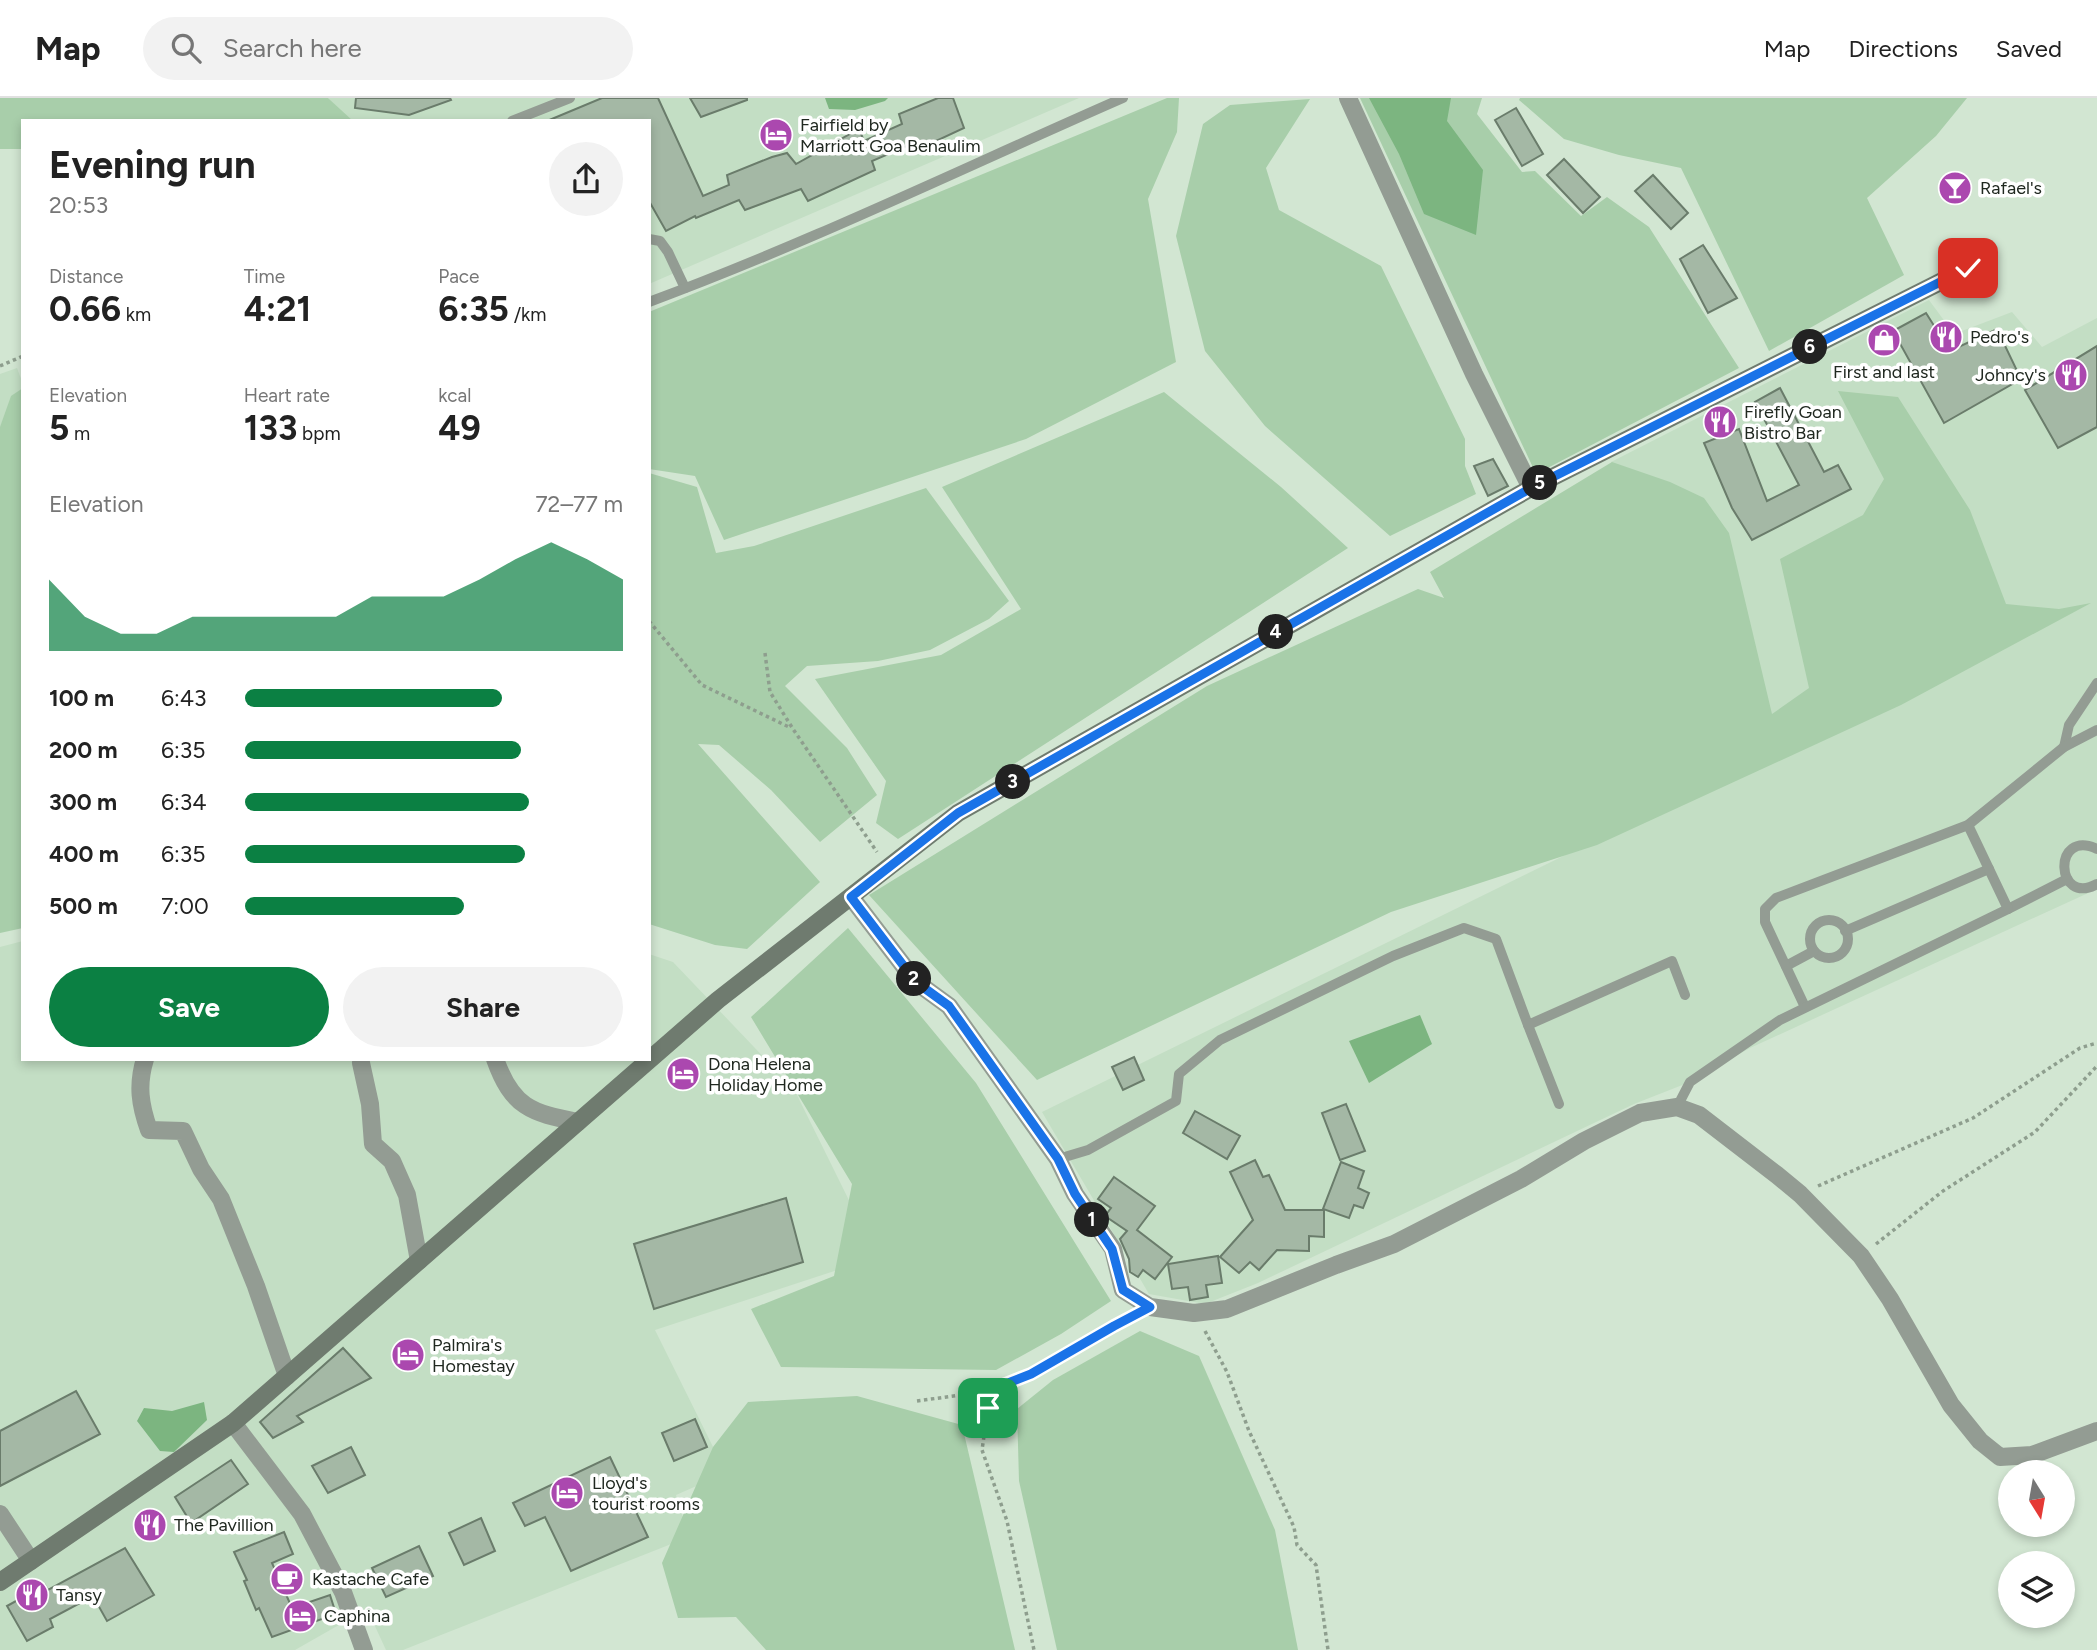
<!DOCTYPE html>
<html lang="en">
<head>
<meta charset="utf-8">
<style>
	:root { --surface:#fff; --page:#f2f2f2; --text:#222; --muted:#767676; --line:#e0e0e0; --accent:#0b8043 }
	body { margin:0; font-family:Figtree,sans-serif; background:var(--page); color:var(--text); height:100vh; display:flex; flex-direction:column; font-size:26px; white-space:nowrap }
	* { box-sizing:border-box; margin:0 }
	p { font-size:23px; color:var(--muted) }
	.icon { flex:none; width:38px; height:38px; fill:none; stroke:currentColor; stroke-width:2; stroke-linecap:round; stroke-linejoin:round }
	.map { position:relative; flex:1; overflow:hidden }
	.drawer { position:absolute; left:21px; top:21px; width:630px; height:942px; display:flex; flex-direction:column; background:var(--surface); border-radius:0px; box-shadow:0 4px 10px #0003 }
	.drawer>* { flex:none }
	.needle { width:46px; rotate:169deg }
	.tools { position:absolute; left:1998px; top:1362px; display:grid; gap:14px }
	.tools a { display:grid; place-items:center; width:77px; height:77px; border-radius:50%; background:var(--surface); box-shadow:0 4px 10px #0003; font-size:35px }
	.pin { position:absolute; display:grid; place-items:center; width:60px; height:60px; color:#fff; margin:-30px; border-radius:14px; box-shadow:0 4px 10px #0006 }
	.km { position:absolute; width:35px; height:35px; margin:-18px; border-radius:50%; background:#222; color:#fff; font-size:19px; line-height:35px; text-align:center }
	.round { display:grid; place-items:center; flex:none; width:74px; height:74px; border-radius:37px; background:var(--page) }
	.overview { display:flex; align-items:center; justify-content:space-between; height:119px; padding:0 28px }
	h1 { font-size:38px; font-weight:700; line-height:52px }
	.stats { display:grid; grid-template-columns:repeat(3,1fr); gap:10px; height:119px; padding:7px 28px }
	.stats div { display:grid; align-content:center }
	.stats b { font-size:35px; font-weight:700 }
	.stats small { font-size:19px; font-weight:400 }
	.stats p { font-size:19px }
	.chart { height:196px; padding:14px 28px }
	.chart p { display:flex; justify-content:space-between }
	.chart svg { width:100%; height:126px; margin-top:7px; fill:var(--accent); opacity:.7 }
	.primary-button { display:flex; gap:14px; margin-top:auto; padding:14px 28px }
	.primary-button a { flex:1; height:80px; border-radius:42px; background:var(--accent); color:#fff; font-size:28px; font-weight:700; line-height:80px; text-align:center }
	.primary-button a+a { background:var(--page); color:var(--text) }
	ul { padding:0 28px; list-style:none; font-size:23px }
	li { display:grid; grid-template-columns:112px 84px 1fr; align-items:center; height:52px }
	li i { height:18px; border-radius:9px; background:var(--accent) }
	header { display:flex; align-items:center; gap:42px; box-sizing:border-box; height:98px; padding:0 35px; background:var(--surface); border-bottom:2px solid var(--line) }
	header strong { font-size:33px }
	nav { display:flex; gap:38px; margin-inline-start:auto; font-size:24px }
	.search { width:490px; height:63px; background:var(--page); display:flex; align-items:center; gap:18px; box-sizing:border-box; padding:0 24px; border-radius:38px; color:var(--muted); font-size:26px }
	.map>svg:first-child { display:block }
	.built { fill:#c3dec4 }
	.green { fill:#a8ceaa }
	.water { fill:#7cb580 }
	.building { fill:#a4b8a5; stroke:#6a7c6b; stroke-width:2 }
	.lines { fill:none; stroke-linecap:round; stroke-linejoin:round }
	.path { stroke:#8e9e8e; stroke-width:3.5; stroke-dasharray:3.5 3.5; stroke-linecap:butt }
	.lane { stroke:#939c93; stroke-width:10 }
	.street { stroke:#939c93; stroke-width:18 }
	.secondary { stroke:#6f7b6f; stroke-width:18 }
	.route-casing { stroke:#fff; stroke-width:14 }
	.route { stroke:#1a73e8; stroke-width:9 }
	.labels { text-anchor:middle; stroke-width:7; stroke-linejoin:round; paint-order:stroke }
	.poi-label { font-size:18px; fill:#202820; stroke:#fff; text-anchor:start }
</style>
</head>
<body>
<header>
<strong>Map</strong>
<div class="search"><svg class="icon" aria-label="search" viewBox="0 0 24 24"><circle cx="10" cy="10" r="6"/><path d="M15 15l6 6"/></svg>Search here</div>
<nav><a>Map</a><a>Directions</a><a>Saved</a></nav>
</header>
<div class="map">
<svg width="2097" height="1552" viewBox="0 0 2097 1552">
	<rect width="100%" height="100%" fill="#d2e6d2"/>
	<g class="built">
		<polygon points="328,0 1079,0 649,186 649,23 351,23"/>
		<polygon points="1929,202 1954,236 2012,214 2042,249 2097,220 2097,791 1750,950 1690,984 1634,1006 1258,1185 1205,1206 1149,1196 1042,1014 1775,654 1611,364"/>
		<polygon points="17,270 23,286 23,303 0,349 0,276"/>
		<polygon points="23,843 23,961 649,961 649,856 673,864 794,991 877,1159 655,1232 726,1375 676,1397 689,1439 403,1552 386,1552 367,1511 295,1552 0,1552 0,849"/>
	</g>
	<g class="green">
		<polygon points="0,0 328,0 353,23 23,23 23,51 0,51"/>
		<polygon points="1167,0 1179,0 1177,34 1148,101 1176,264 1026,341 724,442 695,378 649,371 649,214"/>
		<polygon points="1360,0 1482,0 1477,16 1522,74 1535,73 1581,118 1607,99 1649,129 1739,270 1536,376"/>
		<polygon points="1520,0 1967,0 1936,38 1867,100 1904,177 1769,253 1681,70 1619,57 1564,41 1519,2"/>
		<polygon points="1310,1 1266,70 1279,112 1381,168 1465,341 1465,368 1476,396 1390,438 1265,328 1205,253 1176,138 1203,26 1230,7"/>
		<polygon points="23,290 23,830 0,835 0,329 11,298"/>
		<polygon points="1838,293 1898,299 1970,412 2006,506 2059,511 2091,505 1901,607 1597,747 1391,814 1037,982 869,797 1207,588 1418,491 1444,500 1430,474 1612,364 1670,384 1704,400 1729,435 1772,616 1809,590 1780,461 1863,417 1884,381"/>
		<polygon points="1164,294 1281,389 1348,450 898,741 876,725 886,683 815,581 941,557 1021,511 942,389"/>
		<polygon points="649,375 697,389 716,455 754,448 926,390 1009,503 989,521 930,552 878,563 807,568 785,588 847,650 877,697 820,744 771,692 719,647 698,646 820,784 747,851 715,847 649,826"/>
		<polygon points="848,830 976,985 1111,1203 1061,1236 996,1272 781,1269 751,1211 834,1178 852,1086 751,919"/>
		<polygon points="1140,1233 1199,1258 1275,1432 1298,1552 1057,1552 1019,1383 1017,1311 1053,1282"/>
		<polygon points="857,1298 962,1327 1015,1552 766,1552 736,1519 678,1520 662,1465 713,1349 748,1304"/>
	</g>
	<g class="water">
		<polygon points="825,0 888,0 885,3 855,12 829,11"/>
		<polygon points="1369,0 1451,0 1447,23 1483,72 1476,137 1424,116 1399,56"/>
		<polygon points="1420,917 1432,946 1369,985 1349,943"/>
		<polygon points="204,1304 207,1322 174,1354 160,1353 137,1323 144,1310 172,1313"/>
	</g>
	<g class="building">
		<polygon points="356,0 450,0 451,2 409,17 355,10"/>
		<polygon points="602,0 658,0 703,98 729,87 727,77 772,59 787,55 796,66 859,31 864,43 902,26 899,16 938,0 953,0 964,30 919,51 916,44 872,63 875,72 808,103 801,91 745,112 739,102 696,120 695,118 666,133 649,103 649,23 547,23"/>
		<polygon points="690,0 747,0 747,2 701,19"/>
		<polygon points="1516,10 1543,56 1522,68 1495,22"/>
		<polygon points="1564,61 1600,99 1583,115 1547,77"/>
		<polygon points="1653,77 1688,115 1671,131 1635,93"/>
		<polygon points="1703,147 1737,200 1708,215 1680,161"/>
		<polygon points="1926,215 1950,253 1997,231 2021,281 1944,325 1893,233"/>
		<polygon points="2097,248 2097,329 2058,350 2025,292"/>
		<polygon points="1780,290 1824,374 1838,367 1851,391 1752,442 1732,410 1704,345 1739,331 1767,403 1799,387 1755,304"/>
		<polygon points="1493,361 1508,388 1488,398 1474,368"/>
		<polygon points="1134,959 1144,982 1123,992 1112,969"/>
		<polygon points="1346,1006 1365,1053 1340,1062 1322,1015"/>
		<polygon points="1195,1013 1240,1038 1227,1061 1183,1035"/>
		<polygon points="1255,1062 1263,1079 1269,1077 1285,1112 1324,1112 1324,1139 1309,1138 1309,1153 1277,1152 1259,1172 1250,1164 1239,1175 1220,1159 1253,1122 1230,1074"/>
		<polygon points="1341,1064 1364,1073 1358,1090 1369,1095 1363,1110 1354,1107 1349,1120 1323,1111"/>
		<polygon points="1114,1079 1155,1108 1137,1132 1172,1159 1155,1181 1143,1172 1138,1179 1130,1174 1129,1161 1120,1141 1127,1133 1105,1118 1111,1110 1098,1101"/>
		<polygon points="786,1100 803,1164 654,1211 634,1146"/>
		<polygon points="1218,1158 1222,1185 1206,1187 1208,1199 1190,1202 1188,1189 1172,1191 1168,1166"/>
		<polygon points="343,1250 371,1280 297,1318 303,1324 273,1340 260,1324"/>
		<polygon points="76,1293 100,1336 0,1388 0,1333"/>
		<polygon points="695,1321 707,1349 674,1363 662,1335"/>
		<polygon points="351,1349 365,1377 328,1395 312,1368"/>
		<polygon points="610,1359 648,1439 571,1473 545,1419 525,1428 513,1405"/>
		<polygon points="231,1362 248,1386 191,1425 175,1399"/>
		<polygon points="481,1420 495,1453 464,1467 449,1435"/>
		<polygon points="284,1434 293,1456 272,1465 292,1510 330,1497 336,1516 272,1539 259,1510 256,1512 244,1483 247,1482 234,1454"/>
		<polygon points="419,1448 433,1478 386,1499 372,1470"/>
		<polygon points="125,1450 154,1497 107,1523 93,1498 50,1521 53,1529 27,1543 7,1508 45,1487 48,1492"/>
	</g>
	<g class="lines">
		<g class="path">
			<polyline points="0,268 23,258"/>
			<polyline points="649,523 702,587 791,630"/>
			<polyline points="765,555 770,594 793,631 877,754"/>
			<polyline points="1818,1088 1973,1020 2080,950 2097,945"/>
			<polyline points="1876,1146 1943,1093 2035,1034 2097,968"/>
			<polyline points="1205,1233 1227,1274 1249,1333 1294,1429 1297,1447 1316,1467 1328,1552"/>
			<polyline points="1003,1287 988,1310 982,1352 1007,1423 1034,1552"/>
			<polyline points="917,1303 990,1293 1031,1276 1132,1218"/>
		</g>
		<g class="lane">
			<polyline points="512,23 570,0"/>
			<polyline points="649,141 660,143 668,154 685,190"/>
			<path d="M 649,204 C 811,144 965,69 1123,0"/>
			<polyline points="2064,649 2069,627 2097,585"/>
			<path d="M 2097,751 C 2052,730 2055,809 2097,786"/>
			<polyline points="2008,811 2067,781"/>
			<circle cx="1829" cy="841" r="19"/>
			<polyline points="1845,833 1989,771"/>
			<polyline points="1786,868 1814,853"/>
			<polyline points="1805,909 1765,824 1765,811 1776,800 1968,727 2064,649 2097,632"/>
			<polyline points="1528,927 1559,1006"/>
			<polyline points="1677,1009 1690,984 1780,922 2008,811 1968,727"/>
			<polyline points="1058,1061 1088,1052 1176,1003 1179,976 1220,942 1393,858 1464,830 1496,841 1528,927 1672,863 1685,897"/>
		</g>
		<g class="street">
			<polyline points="1348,0 1474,276 1531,390"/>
			<polyline points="851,799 916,884 949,908 1058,1061 1075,1096 1113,1151 1123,1192 1150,1209 1194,1215 1227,1211 1336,1167 1394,1146 1521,1081 1584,1043 1640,1015 1677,1009 1699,1017 1777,1077 1800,1096 1861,1158 1890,1201 1951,1307 1980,1343 2000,1359 2032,1357 2097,1333"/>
			<path d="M 145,961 C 137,987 140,1007 149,1032 L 183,1033 L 201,1071 L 221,1101 L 256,1188 L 287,1278"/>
			<path d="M 495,961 C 512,1009 531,1015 578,1024"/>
			<polyline points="361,965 370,1006 373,1046 392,1063 407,1097 419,1163"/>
			<polyline points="233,1325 302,1416 343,1494 364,1552"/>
			<polyline points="0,1416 31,1463"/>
		</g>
		<polyline class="secondary" points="0,1484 233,1325 718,902 958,715 1531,390 1968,170"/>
	</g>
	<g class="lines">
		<defs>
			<polyline id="route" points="988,1310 1003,1287 1031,1276 1114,1228 1150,1209 1123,1192 1112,1151 1075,1096 1058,1061 949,908 916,884 851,799 958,715 1531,390 1968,170"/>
		</defs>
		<use href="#route" class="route-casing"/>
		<use href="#route" class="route"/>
	</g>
	<defs>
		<symbol id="hotel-disc" viewBox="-11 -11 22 22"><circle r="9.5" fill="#ab48af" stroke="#fff"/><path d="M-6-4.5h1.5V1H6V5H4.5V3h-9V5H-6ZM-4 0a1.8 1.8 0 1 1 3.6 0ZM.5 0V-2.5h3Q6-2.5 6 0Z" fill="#fff"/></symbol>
		<symbol id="bar-disc" viewBox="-11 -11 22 22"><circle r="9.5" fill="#ab48af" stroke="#fff"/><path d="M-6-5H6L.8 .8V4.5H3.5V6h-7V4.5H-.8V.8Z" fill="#fff"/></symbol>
		<symbol id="restaurant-disc" viewBox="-11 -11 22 22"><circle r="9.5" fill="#ab48af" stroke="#fff"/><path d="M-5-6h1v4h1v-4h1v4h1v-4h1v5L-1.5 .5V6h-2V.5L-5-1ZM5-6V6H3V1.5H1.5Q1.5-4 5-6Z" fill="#fff"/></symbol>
		<symbol id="shop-disc" viewBox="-11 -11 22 22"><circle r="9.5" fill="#ab48af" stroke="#fff"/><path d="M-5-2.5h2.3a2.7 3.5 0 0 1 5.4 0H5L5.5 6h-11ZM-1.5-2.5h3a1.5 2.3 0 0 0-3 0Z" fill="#fff"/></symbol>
		<symbol id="cafe-disc" viewBox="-11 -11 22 22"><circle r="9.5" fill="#ab48af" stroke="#fff"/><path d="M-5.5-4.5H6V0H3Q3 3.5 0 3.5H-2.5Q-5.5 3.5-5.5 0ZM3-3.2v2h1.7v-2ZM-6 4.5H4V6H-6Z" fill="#fff"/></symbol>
	</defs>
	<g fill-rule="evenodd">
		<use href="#hotel-disc" x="757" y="18" width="38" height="38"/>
		<use href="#bar-disc" x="1936" y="71" width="38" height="38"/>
		<use href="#restaurant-disc" x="1927" y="220" width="38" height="38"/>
		<use href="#shop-disc" x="1865" y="223" width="38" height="38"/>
		<use href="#restaurant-disc" x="2052" y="258" width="38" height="38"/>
		<use href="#restaurant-disc" x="1701" y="305" width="38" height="38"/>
		<use href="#hotel-disc" x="664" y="957" width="38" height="38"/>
		<use href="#hotel-disc" x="389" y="1238" width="38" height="38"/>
		<use href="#hotel-disc" x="548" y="1376" width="38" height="38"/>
		<use href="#restaurant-disc" x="131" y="1408" width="38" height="38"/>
		<use href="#cafe-disc" x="268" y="1462" width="38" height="38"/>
		<use href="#restaurant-disc" x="13" y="1478" width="38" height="38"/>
		<use href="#hotel-disc" x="281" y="1499" width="38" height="38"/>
	</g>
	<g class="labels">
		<g class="poi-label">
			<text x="800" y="33">Fairfield by<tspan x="800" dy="21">Marriott Goa Benaulim</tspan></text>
			<text x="1980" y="96">Rafael's</text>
			<text x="1970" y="245">Pedro's</text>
			<text x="1884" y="280" text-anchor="middle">First and last</text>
			<text x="2046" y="283" text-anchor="end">Johncy's</text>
			<text x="1744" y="320">Firefly Goan<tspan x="1744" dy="21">Bistro Bar</tspan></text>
			<text x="708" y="972">Dona Helena<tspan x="708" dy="21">Holiday Home</tspan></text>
			<text x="432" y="1253">Palmira's<tspan x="432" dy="21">Homestay</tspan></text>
			<text x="592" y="1391">Lloyd's<tspan x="592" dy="21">tourist rooms</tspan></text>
			<text x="174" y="1433">The Pavillion</text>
			<text x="312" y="1487">Kastache Cafe</text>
			<text x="56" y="1503">Tansy</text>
			<text x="324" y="1524">Caphina</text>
		</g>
	</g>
</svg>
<div class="tools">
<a><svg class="needle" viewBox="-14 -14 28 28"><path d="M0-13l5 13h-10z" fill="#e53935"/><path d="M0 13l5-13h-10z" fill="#767676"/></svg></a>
<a><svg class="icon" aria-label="layers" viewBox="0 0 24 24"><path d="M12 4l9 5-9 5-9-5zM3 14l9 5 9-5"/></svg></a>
</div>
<div class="pin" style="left:988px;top:1310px;background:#1e9e55"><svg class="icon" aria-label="arrive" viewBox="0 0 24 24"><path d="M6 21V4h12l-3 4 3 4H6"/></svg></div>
<div class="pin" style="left:1968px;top:170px;background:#d93025"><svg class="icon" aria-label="check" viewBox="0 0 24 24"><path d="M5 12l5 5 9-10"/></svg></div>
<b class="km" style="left:1092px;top:1122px">1</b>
<b class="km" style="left:914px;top:881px">2</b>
<b class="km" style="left:1013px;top:684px">3</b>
<b class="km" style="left:1276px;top:534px">4</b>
<b class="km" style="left:1540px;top:385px">5</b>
<b class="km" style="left:1810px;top:249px">6</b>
<section class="drawer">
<div class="overview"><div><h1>Evening run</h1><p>20:53</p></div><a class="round"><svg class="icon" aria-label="share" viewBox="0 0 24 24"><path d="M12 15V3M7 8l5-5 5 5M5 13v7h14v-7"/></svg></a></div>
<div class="stats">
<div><p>Distance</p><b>0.66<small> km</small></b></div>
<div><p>Time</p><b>4:21</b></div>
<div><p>Pace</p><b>6:35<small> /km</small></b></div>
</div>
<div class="stats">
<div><p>Elevation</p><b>5<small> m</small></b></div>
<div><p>Heart rate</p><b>133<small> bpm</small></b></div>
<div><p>kcal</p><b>49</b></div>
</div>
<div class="chart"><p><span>Elevation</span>72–77 m</p>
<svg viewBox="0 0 160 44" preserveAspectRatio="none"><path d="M0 44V19L10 32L20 38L30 38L40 32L50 32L60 32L70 32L80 32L90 25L100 25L110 25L120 19L130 12L140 6L150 12L160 19V44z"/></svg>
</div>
<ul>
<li><b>100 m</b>6:43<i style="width:68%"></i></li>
<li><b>200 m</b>6:35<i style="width:73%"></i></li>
<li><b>300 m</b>6:34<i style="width:75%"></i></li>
<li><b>400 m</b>6:35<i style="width:74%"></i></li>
<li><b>500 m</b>7:00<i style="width:58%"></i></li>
</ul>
<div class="primary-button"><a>Save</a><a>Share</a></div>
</section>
</div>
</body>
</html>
